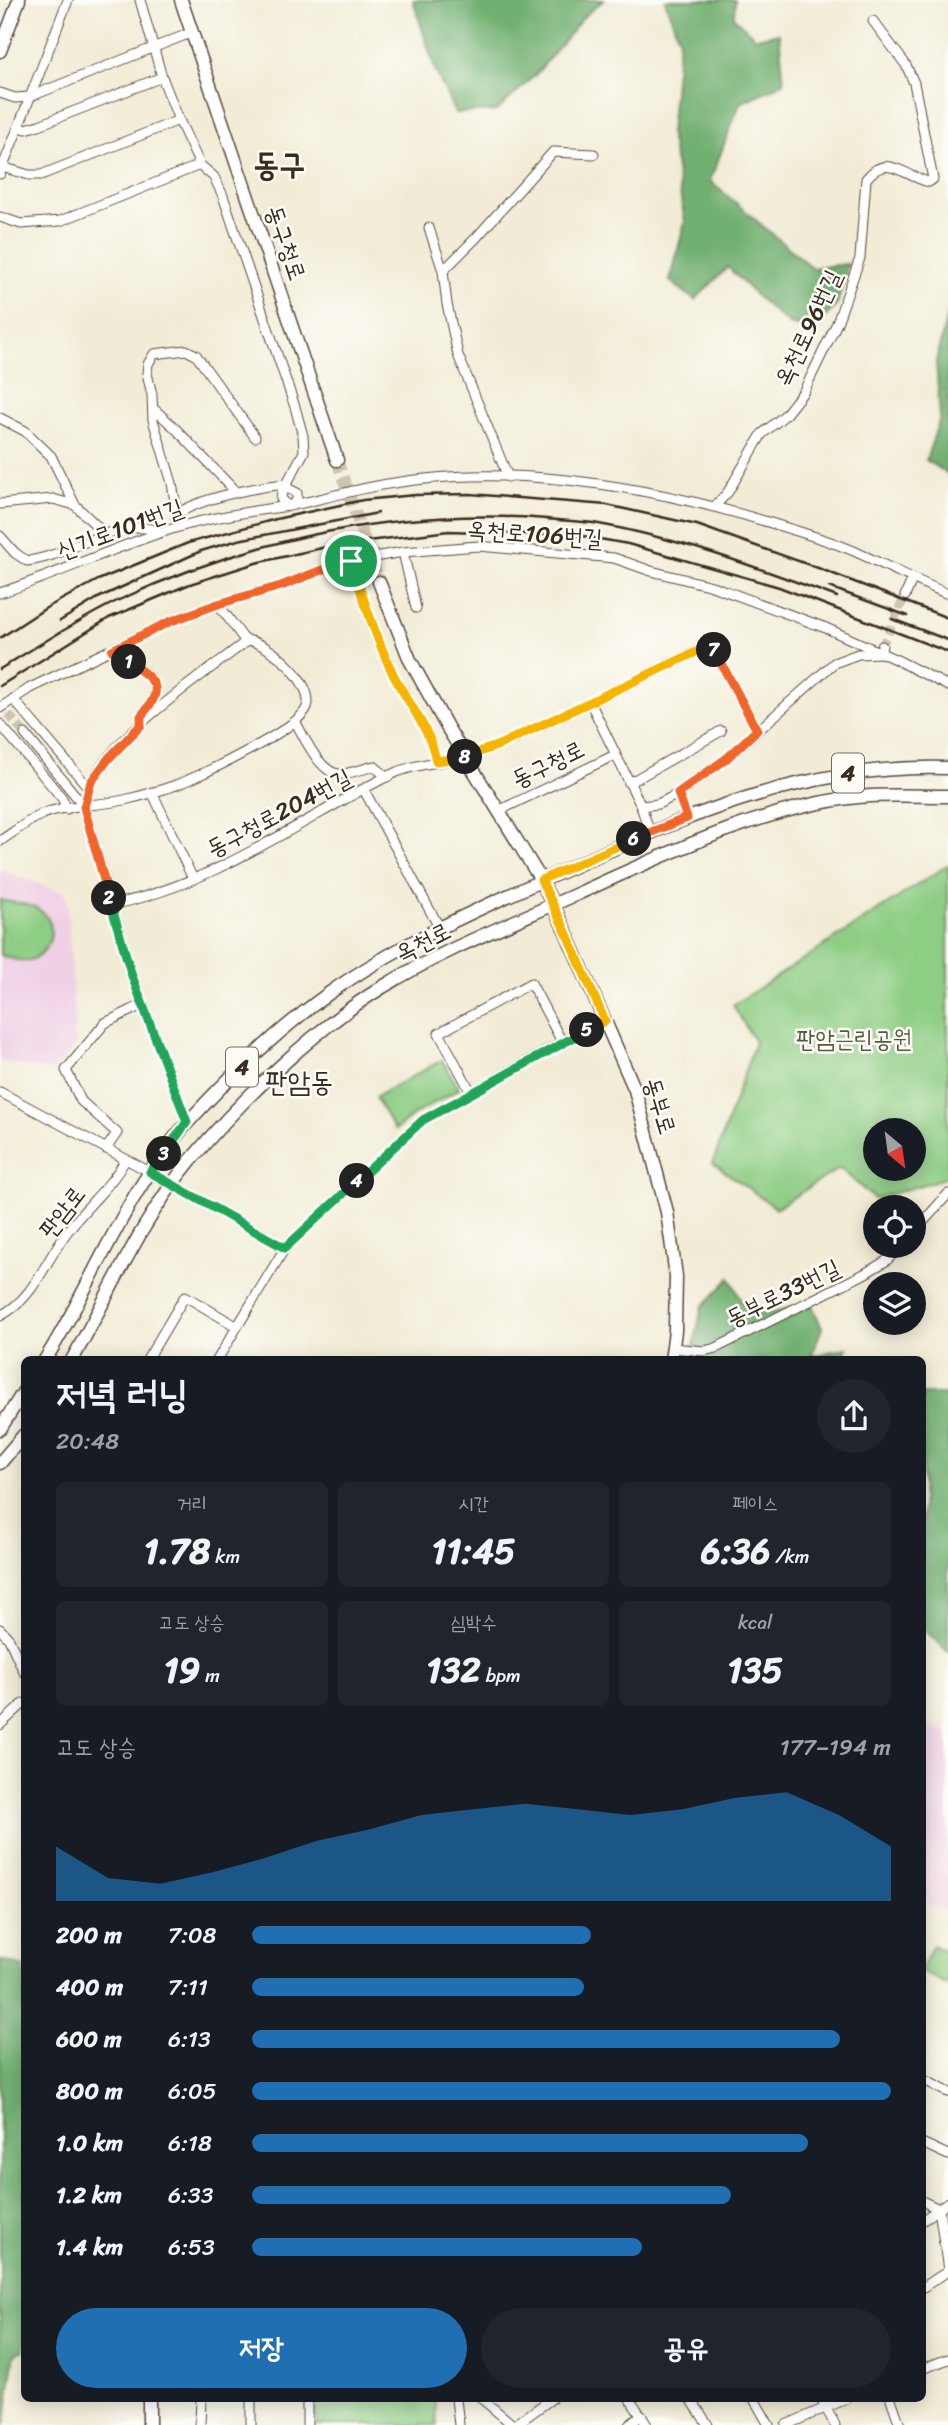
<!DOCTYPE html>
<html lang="ko">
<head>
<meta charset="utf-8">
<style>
	:root { --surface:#171b24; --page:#20242c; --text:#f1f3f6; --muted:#9ea1a6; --accent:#1f6fb2 }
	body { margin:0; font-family:Sriracha,"Poor Story",sans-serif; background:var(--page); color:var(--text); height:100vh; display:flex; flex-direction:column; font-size:26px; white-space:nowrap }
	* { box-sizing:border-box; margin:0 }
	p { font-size:23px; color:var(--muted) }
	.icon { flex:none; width:38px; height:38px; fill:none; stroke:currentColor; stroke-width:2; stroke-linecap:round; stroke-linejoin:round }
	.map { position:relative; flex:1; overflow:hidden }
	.panel { position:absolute; left:21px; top:1356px; width:905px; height:1046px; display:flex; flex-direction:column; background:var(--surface); border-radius:10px; box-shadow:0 4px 18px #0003 }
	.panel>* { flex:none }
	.needle { width:46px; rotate:151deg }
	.tools { position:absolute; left:863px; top:1118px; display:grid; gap:14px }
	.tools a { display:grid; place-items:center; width:63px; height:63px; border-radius:50%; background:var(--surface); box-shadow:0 4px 18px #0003; font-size:35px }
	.pin { position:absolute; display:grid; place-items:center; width:60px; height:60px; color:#fff; margin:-30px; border:4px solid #fff; border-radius:50%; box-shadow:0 2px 7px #0007 }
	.km { position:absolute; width:35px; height:35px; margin:-18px; border-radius:50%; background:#222; color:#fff; font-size:19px; line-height:35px; text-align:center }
	.round { display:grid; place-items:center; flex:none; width:74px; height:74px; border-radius:37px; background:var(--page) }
	.headline { display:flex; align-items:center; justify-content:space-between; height:119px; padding:0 35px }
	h1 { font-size:38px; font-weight:800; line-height:52px }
	.figures { display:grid; grid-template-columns:repeat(3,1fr); gap:10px; height:119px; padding:7px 35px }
	.figures div { display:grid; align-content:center; border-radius:10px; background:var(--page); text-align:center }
	.figures b { font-size:35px; font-weight:800 }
	.figures small { font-size:19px; font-weight:400 }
	.figures p { font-size:19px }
	.chart { height:196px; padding:14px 35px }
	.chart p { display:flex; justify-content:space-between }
	.chart svg { width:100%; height:126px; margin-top:7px; fill:var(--accent); opacity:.7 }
	.action { display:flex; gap:14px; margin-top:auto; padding:14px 35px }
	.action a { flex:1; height:80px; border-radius:42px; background:var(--accent); color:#fff; font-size:28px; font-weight:800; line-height:80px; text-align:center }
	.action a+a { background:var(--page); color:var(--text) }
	ul { padding:0 35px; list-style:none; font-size:23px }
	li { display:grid; grid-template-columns:112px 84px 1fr; align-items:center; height:52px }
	li i { height:18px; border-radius:9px; background:var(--accent) }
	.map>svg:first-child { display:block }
	.built { fill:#f0d0e5 }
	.green { fill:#8ecd84; stroke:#647c51; stroke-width:2; fill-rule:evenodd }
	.forest { fill:#72b072; stroke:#566d48; stroke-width:2 }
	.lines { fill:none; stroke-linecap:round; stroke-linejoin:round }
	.minor-tunnel { stroke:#cdc5b1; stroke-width:9; stroke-dasharray:9 4.5; stroke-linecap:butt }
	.major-tunnel { stroke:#cdc5b1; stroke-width:12; stroke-dasharray:12 6; stroke-linecap:butt }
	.minor-casing { stroke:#56473a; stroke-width:11 }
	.major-casing { stroke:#56473a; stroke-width:15 }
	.minor { stroke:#fff; stroke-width:9 }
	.major { stroke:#fff; stroke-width:12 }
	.rail { stroke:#3b2a1e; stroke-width:2.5 }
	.split-1-casing { stroke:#fff; stroke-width:14 }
	.split-2-casing { stroke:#fff; stroke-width:14 }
	.split-3-casing { stroke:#fff; stroke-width:14 }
	.split-4-casing { stroke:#fff; stroke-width:14 }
	.split-5-casing { stroke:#fff; stroke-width:14 }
	.split-6-casing { stroke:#fff; stroke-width:14 }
	.split-7-casing { stroke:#fff; stroke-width:14 }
	.split-8-casing { stroke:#fff; stroke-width:14 }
	.split-9-casing { stroke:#fff; stroke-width:14 }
	.split-1 { stroke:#f0652b; stroke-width:9 }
	.split-2 { stroke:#f0652b; stroke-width:9 }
	.split-3 { stroke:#22a559; stroke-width:9 }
	.split-4 { stroke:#22a559; stroke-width:9 }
	.split-5 { stroke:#22a559; stroke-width:9 }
	.split-6 { stroke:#f5b400; stroke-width:9 }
	.split-7 { stroke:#f0652b; stroke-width:9 }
	.split-8 { stroke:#f5b400; stroke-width:9 }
	.split-9 { stroke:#f5b400; stroke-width:9 }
	.labels { text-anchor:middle; stroke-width:5; stroke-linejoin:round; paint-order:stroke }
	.shield { fill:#fdfcf7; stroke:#75695f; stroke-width:2 }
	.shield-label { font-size:23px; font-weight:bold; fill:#3b2a1e }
	.street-label { font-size:24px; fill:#3b2a1e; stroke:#fdfcf7 }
	.park-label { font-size:24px; fill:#545b3d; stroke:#fdfcf7 }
	.quarter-label { font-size:28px; fill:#3b2a1e; stroke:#fdfcf7 }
	.district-label { font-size:32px; font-weight:bold; fill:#3b2a1e; stroke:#fdfcf7 }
</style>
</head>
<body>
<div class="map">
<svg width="948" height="2425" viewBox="0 0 948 2425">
	<rect width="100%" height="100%" fill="#fdfcf7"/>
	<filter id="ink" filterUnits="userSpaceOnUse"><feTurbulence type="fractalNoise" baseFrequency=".0143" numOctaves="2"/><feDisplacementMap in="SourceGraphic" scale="14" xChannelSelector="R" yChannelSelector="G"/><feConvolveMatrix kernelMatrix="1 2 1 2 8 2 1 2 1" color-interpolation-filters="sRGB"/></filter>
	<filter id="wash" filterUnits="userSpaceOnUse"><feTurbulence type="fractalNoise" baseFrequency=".00686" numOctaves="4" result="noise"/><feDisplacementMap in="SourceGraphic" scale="28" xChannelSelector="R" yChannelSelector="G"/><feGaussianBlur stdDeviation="1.57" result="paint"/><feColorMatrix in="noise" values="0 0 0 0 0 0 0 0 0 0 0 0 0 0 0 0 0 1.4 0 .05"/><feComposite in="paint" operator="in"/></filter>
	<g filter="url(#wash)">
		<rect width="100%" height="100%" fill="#f2ecd6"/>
		<g class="built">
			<polygon points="0,870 67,894 76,1044 55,1071 0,1061"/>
			<polygon points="922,1722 948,1733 948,1912 922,1901"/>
		</g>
		<g class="green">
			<path d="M 948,865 L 948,1177 L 874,1199 L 840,1168 L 776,1208 L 713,1163 L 755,1042 L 733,1005 ZM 875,1130 L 914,1130 L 914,1169 L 875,1169 Z"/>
			<path d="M 0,900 C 9,902 31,904 38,909 C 61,923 51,955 27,961 C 20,962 8,957 0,955 Z"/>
			<polygon points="442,1060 459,1089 415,1114 395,1130 375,1097"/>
			<polygon points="933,1945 948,1953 948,1985 922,1972 922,1966"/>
			<polygon points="316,2399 435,2399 437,2425 316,2425"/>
		</g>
		<g class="forest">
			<polygon points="413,0 604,0 585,15 537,73 497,111 455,113 436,72"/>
			<polygon points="665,0 735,0 734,18 756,38 779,33 784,83 740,103 710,181 812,268 848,264 837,305 813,330 789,324 755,295 728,267 695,300 670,281 685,222 670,133 679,39"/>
			<polygon points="948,311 948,474 926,460 940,418 936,361"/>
			<polygon points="730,1278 749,1315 812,1305 822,1328 811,1356 847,1348 842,1360 695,1360 693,1349 702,1307"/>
			<polygon points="922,1394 948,1394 948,1652 922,1627"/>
			<polygon points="0,1960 24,1967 24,2350 15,2354 5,2425 0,2425"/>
		</g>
	</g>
	<g filter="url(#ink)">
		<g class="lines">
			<g class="minor-tunnel">
				<polyline points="882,646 905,596"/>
				<polyline points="0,704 25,734"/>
			</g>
			<polyline class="major-tunnel" points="337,460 379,582"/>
			<defs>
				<g id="minor">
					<polyline points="140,0 162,77 179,120 200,165 214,177 223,196 295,407 303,436 304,452 282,492"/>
					<polyline points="0,93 15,98 29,97 193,32"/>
					<polyline points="19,127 26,129 39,125 162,77"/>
					<polyline points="2,167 29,175 41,175 179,120"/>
					<polyline points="0,174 68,0"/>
					<polyline points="0,217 21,224 60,221 200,165"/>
					<polyline points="429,228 443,271 447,304 458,355 508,477"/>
					<polyline points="443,271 476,238 553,152 594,154"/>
					<polyline points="154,409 174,427 237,493"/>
					<polyline points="0,418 25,431 51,456 75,505 104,533"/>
					<polyline points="0,504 53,499 75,505"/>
					<path d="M 293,505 L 297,500 L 297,493 L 287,488 L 282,492 L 281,499 L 289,506 C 334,496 379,483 425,479 C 538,467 663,490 771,523 C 799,532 829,540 856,552 C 887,566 917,581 948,594"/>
					<path d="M 715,506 L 728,492 L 762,434 L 785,415 L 804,391 L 837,323 L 860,258 L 866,179 C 887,152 903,176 929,182 L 933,179 L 914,83 L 906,65 L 873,21"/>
					<polyline points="177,514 172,483 153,420 152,395 147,373 148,364 154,354 186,350 196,355 255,437"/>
					<path d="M 176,518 L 177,514 C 202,498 254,487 285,484"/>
					<path d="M 0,536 L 15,553 L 27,561 C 70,557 118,514 161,532"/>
					<polyline points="403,552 416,608"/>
					<path d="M 351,561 C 362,598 376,638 393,674 C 407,702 431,730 436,761"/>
					<path d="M 0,593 C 58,574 114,547 172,529 C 210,517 250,511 289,506"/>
					<polyline points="905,596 912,580"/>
					<polyline points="218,604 246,642"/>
					<path d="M 112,650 C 141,671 174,680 141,716 L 140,725"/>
					<polyline points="13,699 89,788"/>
					<polyline points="590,702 641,806 650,833"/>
					<polyline points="0,708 30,688 169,622 218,604 281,586 335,564 351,561 403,552 478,546 614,558 651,571 712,586 826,628 897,660 948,686"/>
					<path d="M 296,723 C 305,738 321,776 342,774 C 352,773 363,769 374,766 L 387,777"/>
					<polyline points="0,724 62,798 67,809"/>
					<polyline points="25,734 84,806"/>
					<polyline points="629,783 721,731"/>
					<polyline points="364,790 439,927"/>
					<polyline points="152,792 193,879"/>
					<polyline points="678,794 687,819"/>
					<polyline points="641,806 658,804 678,794 726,759 834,663 858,654 880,653 882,646"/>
					<polyline points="498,811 615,755"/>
					<path d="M 0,841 C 14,832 30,819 45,813 C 70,804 99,806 124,800 C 141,796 159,791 176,785 C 199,776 300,729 307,707 C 311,696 302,682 295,673 C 283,659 266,645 248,640 C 202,676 119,730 92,781 C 88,788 86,798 84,806 L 132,976 L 187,1122"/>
					<path d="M 111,905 C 212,885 296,823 386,777 C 413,763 436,764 463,757 C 475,755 487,749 499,745 L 711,645 L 757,730"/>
					<polyline points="0,1092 150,1172 285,1248"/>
					<polyline points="471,1092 439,1033 531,983 562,1042"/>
					<polyline points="106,1149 117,1133 81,1101 66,1070 105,1023 142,1005"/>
					<polyline points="914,1232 948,1194"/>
					<path d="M 0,1316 C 35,1298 45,1261 67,1232 C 85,1207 110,1188 125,1160"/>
					<polyline points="673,1348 704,1351 716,1348 864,1274 886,1261 901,1246"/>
					<polyline points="147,1360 185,1296 236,1326"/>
					<polyline points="217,1360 285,1248 423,1120 562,1042 605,1021"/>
					<polyline points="0,1629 9,1639 24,1672"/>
					<polyline points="0,1725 24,1703"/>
					<polyline points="922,2079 948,2092"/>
					<polyline points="922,2143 948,2155"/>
					<polyline points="922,2201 939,2209 948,2270"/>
					<polyline points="922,2221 948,2202"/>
					<polyline points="922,2288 948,2271"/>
					<polyline points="922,2369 948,2359"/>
					<polyline points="251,2399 251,2425"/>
					<polyline points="307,2399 307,2425"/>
					<polyline points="456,2399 459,2425"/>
					<polyline points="482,2399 513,2425"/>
					<polyline points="630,2399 647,2425"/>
					<polyline points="691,2399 708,2425"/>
					<polyline points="754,2399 769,2425"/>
					<polyline points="821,2399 835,2425"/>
					<polyline points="891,2399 900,2425"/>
					<polyline points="200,2425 201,2399"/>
					<polyline points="515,2425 551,2399"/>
					<polyline points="629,2425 642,2415"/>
					<polyline points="786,2425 846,2399"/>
				</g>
				<g id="major">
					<polyline points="181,0 337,460"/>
					<polyline points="0,51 19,0"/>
					<polyline points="379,582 410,660 447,727 541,880 566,932 635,1090 667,1212 676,1276 675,1331 671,1360"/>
					<path d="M 45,1360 C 94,1282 126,1190 189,1121 C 231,1075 278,1030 328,994 C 397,945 473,911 550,877 C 678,819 804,763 948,768"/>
					<path d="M 72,1360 C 110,1293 141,1220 190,1161 C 241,1100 313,1030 381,988 C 442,950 510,924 575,895 C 661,856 776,801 871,796 C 896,795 922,796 948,796"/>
					<polyline points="0,1429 24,1391"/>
					<polyline points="0,1463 24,1435"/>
					<polyline points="149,2399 149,2425"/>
				</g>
			</defs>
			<use href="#minor" class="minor-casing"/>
			<use href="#major" class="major-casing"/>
			<use href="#minor" class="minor"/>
			<use href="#major" class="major"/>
			<g class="rail">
				<polyline points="829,587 908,616"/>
				<polyline points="892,619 948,640"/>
				<polyline points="60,621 98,598 201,551 238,540 378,513"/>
				<polyline points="0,638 46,608 98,580 188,543 276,519 363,500 415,495 470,494 607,505 697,525 818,568 948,618"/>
				<path d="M 0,669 C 39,645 78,620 119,600 C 252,538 400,507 547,519 C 564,521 582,521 599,524 C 681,539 759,568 837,597"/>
				<polyline points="0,686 109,618 190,584 256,563 335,545 449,531 583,536 628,544 779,587 948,652"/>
			</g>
		</g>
	</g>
	<g class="lines" filter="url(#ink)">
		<defs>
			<polyline id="split-1" points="129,662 112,650 169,622 218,604 281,586 335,565 351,561"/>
			<path id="split-2" d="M 109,898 L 84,807 L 91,782 L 109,758 L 141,725 L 141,716 C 166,688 156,681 129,662"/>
			<polyline id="split-3" points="109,898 132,976 187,1122 164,1154"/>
			<polyline id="split-4" points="164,1154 150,1172 285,1248 357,1181"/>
			<polyline id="split-5" points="357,1181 423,1120 587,1030"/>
			<polyline id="split-6" points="587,1030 605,1021 566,932 541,880 634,839"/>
			<polyline id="split-7" points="634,839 687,818 678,793 726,759 757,730 714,650"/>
			<polyline id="split-8" points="465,757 499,745 711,645 714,650"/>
			<path id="split-9" d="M 351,561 C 363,598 376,638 393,674 C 407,702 431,730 436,761 L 465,757"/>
		</defs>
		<use href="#split-1" class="split-1-casing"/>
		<use href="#split-2" class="split-2-casing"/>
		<use href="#split-3" class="split-3-casing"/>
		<use href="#split-4" class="split-4-casing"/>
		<use href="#split-5" class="split-5-casing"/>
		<use href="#split-6" class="split-6-casing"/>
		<use href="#split-7" class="split-7-casing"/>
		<use href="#split-8" class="split-8-casing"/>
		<use href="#split-9" class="split-9-casing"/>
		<use href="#split-1" class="split-1"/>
		<use href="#split-2" class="split-2"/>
		<use href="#split-3" class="split-3"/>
		<use href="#split-4" class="split-4"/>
		<use href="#split-5" class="split-5"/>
		<use href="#split-6" class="split-6"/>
		<use href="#split-7" class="split-7"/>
		<use href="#split-8" class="split-8"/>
		<use href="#split-9" class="split-9"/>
	</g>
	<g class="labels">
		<g class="shield">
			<rect x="832" y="753.5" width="32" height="39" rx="5"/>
			<rect x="226" y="1047.5" width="32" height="39" rx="5"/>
		</g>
		<g class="shield-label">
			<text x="848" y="781">4</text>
			<text x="242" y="1075">4</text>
		</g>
		<g class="street-label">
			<text transform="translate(286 243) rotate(71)" y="8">동구청로</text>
			<text transform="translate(808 328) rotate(-65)" y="8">옥천로96번길</text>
			<text transform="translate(120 529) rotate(-20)" y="8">신기로101번길</text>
			<text transform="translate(535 534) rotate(4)" y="8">옥천로106번길</text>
			<text transform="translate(548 764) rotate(-26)" y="8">동구청로</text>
			<text transform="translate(279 813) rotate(-28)" y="8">동구청로204번길</text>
			<text transform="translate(423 942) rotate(-27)" y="8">옥천로</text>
			<text transform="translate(660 1106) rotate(73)" y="8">동부로</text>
			<text transform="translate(62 1212) rotate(-52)" y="8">판암로</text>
			<text transform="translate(783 1293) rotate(-26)" y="8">동부로33번길</text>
		</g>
		<g class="park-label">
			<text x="854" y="1047">판암근린공원</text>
		</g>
		<g class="quarter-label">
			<text x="299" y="1091">판암동</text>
		</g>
		<g class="district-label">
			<text x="279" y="175">동구</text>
		</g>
	</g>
</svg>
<div class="tools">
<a><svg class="needle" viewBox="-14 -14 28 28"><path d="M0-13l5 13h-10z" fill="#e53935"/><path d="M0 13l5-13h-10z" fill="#9ea1a6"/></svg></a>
<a><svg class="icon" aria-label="locate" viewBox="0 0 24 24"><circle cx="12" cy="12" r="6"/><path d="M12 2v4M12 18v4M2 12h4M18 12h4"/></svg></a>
<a><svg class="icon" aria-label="layers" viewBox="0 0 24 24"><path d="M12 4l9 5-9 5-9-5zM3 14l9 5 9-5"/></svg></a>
</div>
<div class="pin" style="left:351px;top:561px;background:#1e9e55"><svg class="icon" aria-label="arrive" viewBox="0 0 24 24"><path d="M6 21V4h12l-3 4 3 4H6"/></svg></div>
<b class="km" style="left:129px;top:662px">1</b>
<b class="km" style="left:109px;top:898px">2</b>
<b class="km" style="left:164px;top:1154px">3</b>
<b class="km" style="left:357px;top:1181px">4</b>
<b class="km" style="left:587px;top:1030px">5</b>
<b class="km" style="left:634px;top:839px">6</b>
<b class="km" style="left:714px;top:650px">7</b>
<b class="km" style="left:465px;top:757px">8</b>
<section class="panel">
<div class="headline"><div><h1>저녁 러닝</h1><p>20:48</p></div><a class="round"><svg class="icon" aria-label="share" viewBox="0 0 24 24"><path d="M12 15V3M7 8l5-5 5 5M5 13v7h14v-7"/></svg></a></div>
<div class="figures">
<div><p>거리</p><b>1.78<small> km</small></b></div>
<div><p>시간</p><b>11:45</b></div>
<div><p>페이스</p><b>6:36<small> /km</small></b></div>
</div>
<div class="figures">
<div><p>고도 상승</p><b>19<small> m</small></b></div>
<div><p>심박수</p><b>132<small> bpm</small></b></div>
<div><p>kcal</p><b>135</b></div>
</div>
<div class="chart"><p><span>고도 상승</span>177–194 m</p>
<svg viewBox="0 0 160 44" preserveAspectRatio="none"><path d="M0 44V25L10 36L20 38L30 34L40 29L50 23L60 19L70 14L80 12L90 10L100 12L110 14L120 12L130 8L140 6L150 14L160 25V44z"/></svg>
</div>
<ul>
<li><b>200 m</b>7:08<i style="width:53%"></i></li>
<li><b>400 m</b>7:11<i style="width:52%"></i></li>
<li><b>600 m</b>6:13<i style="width:92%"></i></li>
<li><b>800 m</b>6:05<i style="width:100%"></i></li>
<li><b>1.0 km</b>6:18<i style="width:87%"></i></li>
<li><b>1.2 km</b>6:33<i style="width:75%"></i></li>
<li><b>1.4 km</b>6:53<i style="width:61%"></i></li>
</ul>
<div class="action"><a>저장</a><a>공유</a></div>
</section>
</div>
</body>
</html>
